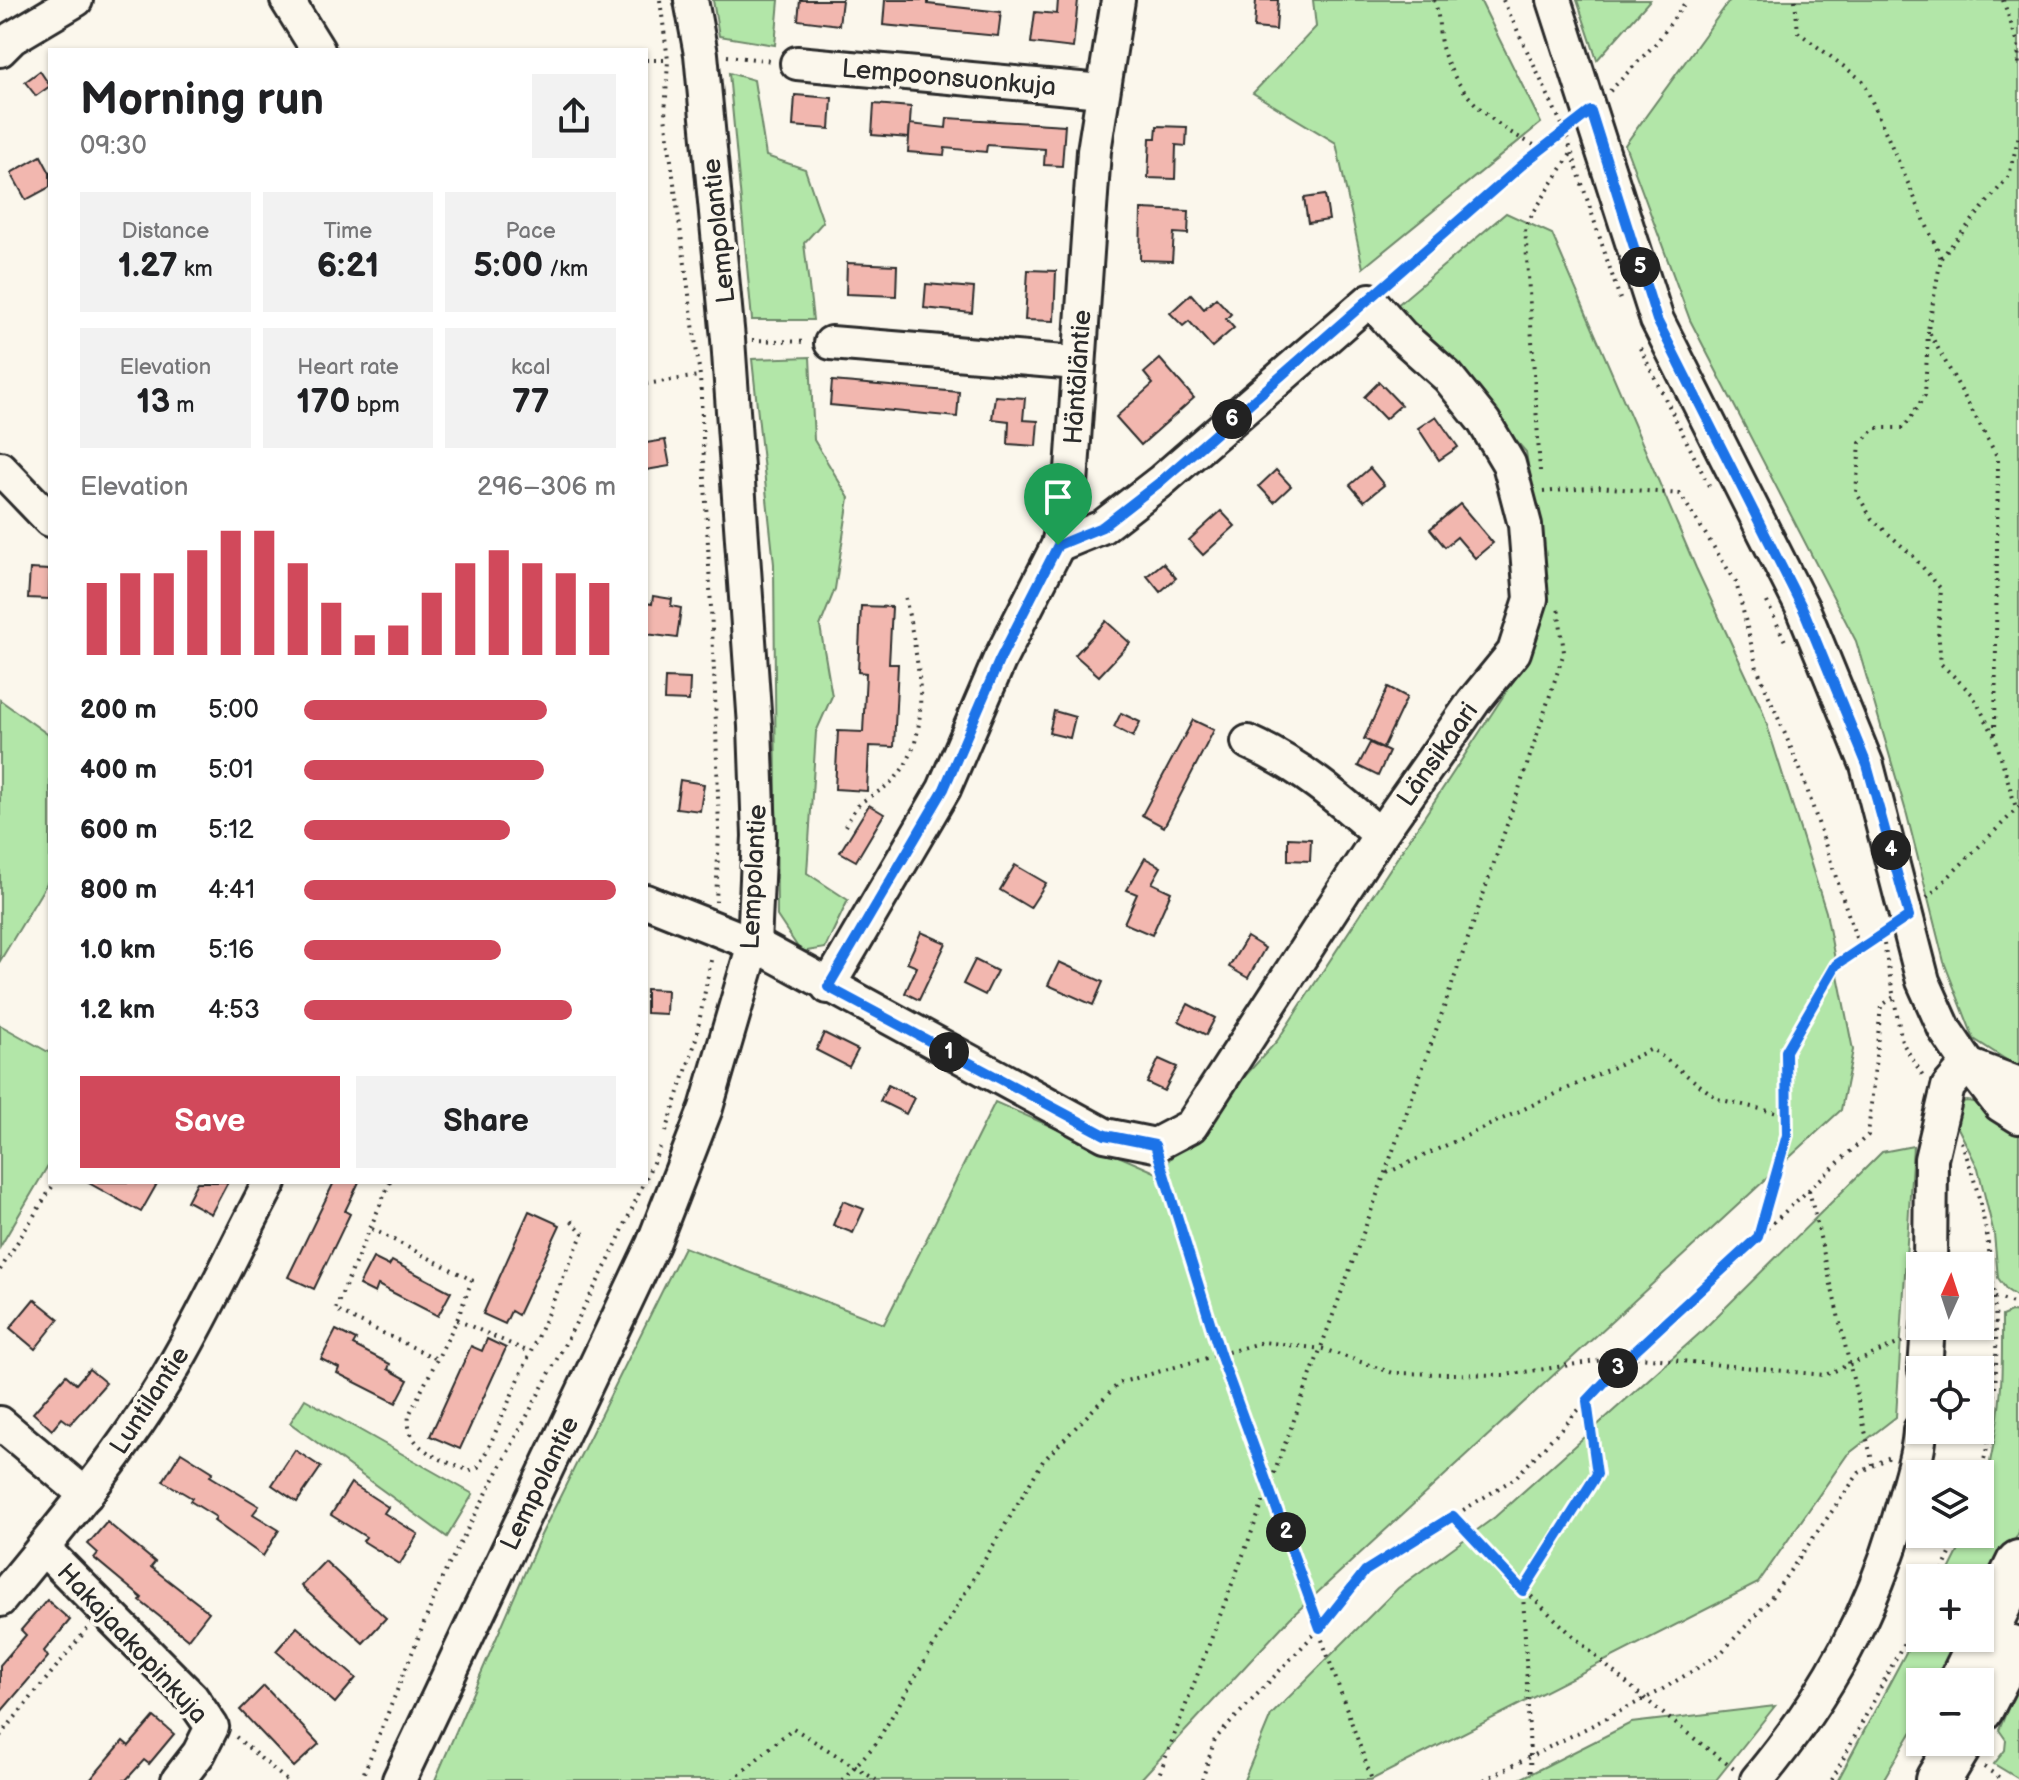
<!DOCTYPE html>
<html lang="en">
<head>
<meta charset="utf-8">
<style>
	:root { --surface:#fff; --page:#f2f2f2; --text:#202124; --muted:#757577; --accent:#d1495b }
	body { margin:0; font-family:"Balsamiq Sans",sans-serif; background:var(--page); color:var(--text); height:100vh; display:flex; flex-direction:column; font-size:30px; white-space:nowrap }
	* { box-sizing:border-box; margin:0 }
	p { font-size:26px; color:var(--muted) }
	.icon { flex:none; width:44px; height:44px; fill:none; stroke:currentColor; stroke-width:2; stroke-linecap:round; stroke-linejoin:round }
	.map { position:relative; flex:1; overflow:hidden }
	.panel { position:absolute; left:48px; top:48px; width:600px; height:1136px; display:flex; flex-direction:column; background:var(--surface); border-radius:0px; box-shadow:0 2px 6px #0004 }
	.panel>* { flex:none }
	.needle { width:52px; rotate:3deg }
	.tools { position:absolute; left:1906px; top:1252px; display:grid; gap:16px }
	.tools a { display:grid; place-items:center; width:88px; height:88px; border-radius:0px; background:var(--surface); box-shadow:0 2px 6px #0004; font-size:40px }
	.pin { position:absolute; display:grid; place-items:center; width:68px; height:68px; color:#fff; margin:-82px -34px; border-radius:50% 50% 50% 0; rotate:-45deg; box-shadow:0 0 8px #0007 }
	.pin .icon { rotate:45deg }
	.km { position:absolute; width:40px; height:40px; margin:-20px; border-radius:50%; background:#222; color:#fff; font-size:22px; line-height:40px; text-align:center }
	.round { display:grid; place-items:center; flex:none; width:84px; height:84px; border-radius:0px; background:var(--page) }
	.overview { display:flex; align-items:center; justify-content:space-between; height:136px; padding:0 32px }
	h1 { font-size:44px; font-weight:700; line-height:60px }
	.metrics { display:grid; grid-template-columns:repeat(3,1fr); gap:12px; height:136px; padding:8px 32px }
	.metrics div { display:grid; align-content:center; border-radius:0px; background:var(--page); text-align:center }
	.metrics b { font-size:34px; font-weight:700 }
	.metrics small { font-size:22px; font-weight:400 }
	.metrics p { font-size:22px }
	.chart { height:224px; padding:16px 32px }
	.chart p { display:flex; justify-content:space-between }
	.chart svg { width:100%; height:144px; margin-top:8px; stroke:var(--accent); stroke-width:6 }
	.action { display:flex; gap:16px; margin-top:auto; padding:16px 32px }
	.action a { flex:1; height:92px; border-radius:0px; background:var(--accent); color:#fff; font-size:32px; font-weight:700; line-height:92px; text-align:center }
	.action a+a { background:var(--page); color:var(--text) }
	ul { padding:0 32px; list-style:none; font-size:26px }
	li { display:grid; grid-template-columns:128px 96px 1fr; align-items:center; height:60px }
	li i { height:20px; border-radius:10px; background:var(--accent) }
	.map>svg:first-child { display:block }
	.green { fill:#b2e6a8; stroke:#6e886a; stroke-width:2 }
	.building { fill:#f2b7af; stroke:#2b2b2b; stroke-width:2 }
	.lines { fill:none; stroke-linecap:round; stroke-linejoin:round }
	.minor-casing { stroke:#2b2b2b; stroke-width:38 }
	.highway-casing { stroke:#2b2b2b; stroke-width:50 }
	.path { stroke:#2b2b2b; stroke-width:4; stroke-dasharray:2 6; stroke-linecap:butt }
	.minor { stroke:#fbf7ec; stroke-width:32 }
	.highway { stroke:#fbf7ec; stroke-width:44 }
	.route-casing { stroke:#fff; stroke-width:16 }
	.route { stroke:#1a73e8; stroke-width:10 }
	.labels { text-anchor:middle; stroke-width:8; stroke-linejoin:round; paint-order:stroke }
	.street-label { font-size:26px; fill:#2b2b2b; stroke:#fbf7ec }
</style>
</head>
<body>
<div class="map">
<svg width="2019" height="1780" viewBox="0 0 2019 1780">
	<rect width="100%" height="100%" fill="#fbf7ec"/>
	<filter id="ink" filterUnits="userSpaceOnUse"><feTurbulence type="fractalNoise" baseFrequency=".0125" numOctaves="2"/><feDisplacementMap in="SourceGraphic" scale="16" xChannelSelector="R" yChannelSelector="G"/><feConvolveMatrix kernelMatrix="1 2 1 2 8 2 1 2 1" color-interpolation-filters="sRGB"/></filter>
	<g filter="url(#ink)">
		<g class="green">
			<polygon points="713,0 779,0 775,45 719,36"/>
			<polygon points="1313,0 1480,0 1541,123 1363,268 1336,143 1253,93 1316,27"/>
			<polygon points="1577,0 1650,0 1597,60"/>
			<polygon points="1730,0 2019,0 2019,1068 1974,1039 1944,962 1907,815 1856,641 1690,320 1625,145"/>
			<polygon points="729,73 754,80 766,156 805,169 823,222 804,243 813,320 752,320"/>
			<polygon points="1506,213 1552,234 1696,568 1762,709 1826,912 1836,965 1853,1050 1841,1110 1290,1618 1140,1780 435,1780 541,1535 684,1247 884,1324 995,1102 1157,1173 1277,1041 1529,657 1544,568 1526,452 1396,306"/>
			<polygon points="810,357 814,440 849,498 835,589 820,626 832,696 816,732 807,873 848,900 825,948 801,952 777,916 774,564 752,359"/>
			<polygon points="0,700 50,736 50,878 0,961"/>
			<polygon points="0,1025 50,1053 50,1162 0,1247"/>
			<polygon points="1967,1101 1981,1103 2019,1127 2019,1298 2007,1290 1998,1278 1994,1234 1978,1168 1949,1110 1957,1103"/>
			<polygon points="1913,1146 1896,1417 1847,1455 1758,1583 1371,1780 1244,1780 1271,1715 1398,1588 1495,1517 1700,1333 1882,1152"/>
			<path d="M 2011,1312 L 2019,1313 L 2019,1532 L 1980,1610 L 1980,1578 L 1945,1578 L 1967,1534 L 1980,1534 C 1980,1497 1991,1465 1996,1429 C 2003,1391 2002,1354 2002,1316 Z"/>
			<polygon points="305,1399 473,1494 447,1537 290,1423"/>
			<polygon points="1920,1626 1920,1638 1965,1638 1941,1682 1920,1682 1920,1718 1883,1780 1838,1780"/>
			<polygon points="2019,1682 2019,1779 1994,1764 2005,1750 2006,1740 1999,1730"/>
			<polygon points="1775,1706 1716,1780 1518,1780 1631,1723"/>
		</g>
		<g class="building">
			<polygon points="800,0 842,0 839,25 798,20"/>
			<polygon points="885,0 928,0 928,4 1001,12 998,36 883,25"/>
			<polygon points="1058,0 1078,0 1073,48 1031,43 1035,12 1057,14"/>
			<polygon points="1256,0 1278,0 1276,30 1254,28"/>
			<polygon points="40,71 50,86 36,96 25,82"/>
			<polygon points="795,95 832,98 830,129 793,126"/>
			<polygon points="874,104 911,107 909,138 872,135"/>
			<polygon points="947,118 1065,125 1062,166 1044,165 1045,149 987,145 986,152 945,148 944,155 908,152 910,124 946,128"/>
			<polygon points="1157,126 1187,127 1186,146 1176,145 1175,179 1148,178 1150,138 1156,138"/>
			<polygon points="41,156 50,173 50,187 26,200 11,173"/>
			<polygon points="1325,195 1329,220 1308,223 1304,198"/>
			<polygon points="1141,209 1189,211 1188,234 1174,233 1172,261 1140,260"/>
			<polygon points="847,263 897,265 896,296 846,294"/>
			<polygon points="1028,270 1056,271 1054,321 1025,320"/>
			<polygon points="926,284 974,288 972,313 924,308"/>
			<polygon points="1191,294 1204,309 1216,298 1231,314 1226,319 1234,328 1212,347 1189,321 1183,326 1170,313"/>
			<polygon points="1160,359 1194,398 1141,445 1116,417 1153,384 1144,373"/>
			<polygon points="832,381 959,392 957,417 830,405"/>
			<polygon points="1379,382 1401,405 1385,419 1364,397"/>
			<polygon points="995,396 1025,398 1023,420 1038,421 1036,446 1008,444 1009,421 992,419"/>
			<polygon points="1436,416 1458,447 1439,460 1418,428"/>
			<polygon points="665,440 670,466 646,470 646,443"/>
			<polygon points="1370,468 1384,485 1364,501 1350,485"/>
			<polygon points="1276,470 1291,486 1274,502 1259,486"/>
			<polygon points="1460,504 1493,543 1475,558 1457,537 1445,547 1430,529"/>
			<polygon points="1221,511 1235,526 1203,555 1189,540"/>
			<polygon points="1163,563 1176,578 1160,592 1147,576"/>
			<polygon points="30,569 50,570 49,599 28,598"/>
			<polygon points="653,596 672,599 671,606 681,608 677,638 646,634 646,603 652,604"/>
			<polygon points="861,606 892,607 889,664 898,664 894,747 869,746 867,791 835,789 838,731 863,732 866,673 858,672"/>
			<polygon points="1106,621 1130,643 1099,676 1075,655"/>
			<polygon points="665,678 690,679 689,701 664,700"/>
			<polygon points="1388,687 1407,697 1383,748 1364,739"/>
			<polygon points="1054,711 1075,717 1070,738 1049,733"/>
			<polygon points="1121,713 1140,722 1133,737 1114,727"/>
			<polygon points="1193,720 1214,730 1164,827 1142,815"/>
			<polygon points="1370,743 1389,752 1378,776 1358,766"/>
			<polygon points="680,780 704,784 700,811 676,808"/>
			<polygon points="869,805 884,814 856,861 840,852"/>
			<polygon points="1288,838 1311,839 1310,861 1288,860"/>
			<polygon points="1145,858 1161,867 1152,883 1171,892 1152,935 1124,923 1137,894 1127,890"/>
			<polygon points="1015,865 1046,883 1030,908 1000,890"/>
			<polygon points="921,932 946,943 919,1000 905,993 917,967 907,963"/>
			<polygon points="1247,937 1265,948 1248,978 1229,967"/>
			<polygon points="975,960 997,971 985,995 963,984"/>
			<polygon points="1059,962 1103,982 1093,1005 1048,985"/>
			<polygon points="646,989 667,990 666,1014 646,1013"/>
			<polygon points="1188,1004 1215,1018 1206,1035 1179,1021"/>
			<polygon points="824,1033 858,1050 849,1067 816,1050"/>
			<polygon points="1159,1059 1177,1067 1164,1091 1147,1083"/>
			<polygon points="888,1085 914,1098 906,1114 880,1101"/>
			<polygon points="87,1182 158,1182 141,1212"/>
			<polygon points="197,1182 228,1182 211,1214 187,1201"/>
			<polygon points="334,1182 359,1182 345,1211 350,1214 314,1289 288,1277"/>
			<polygon points="843,1201 864,1209 853,1233 833,1225"/>
			<polygon points="529,1211 560,1225 518,1315 511,1311 505,1324 483,1314"/>
			<polygon points="373,1258 389,1266 392,1261 451,1292 438,1316 378,1285 375,1293 359,1285"/>
			<polygon points="34,1299 59,1319 35,1349 10,1328"/>
			<polygon points="336,1330 356,1340 353,1345 390,1364 388,1369 408,1380 396,1403 337,1373 339,1368 321,1359"/>
			<polygon points="487,1339 506,1348 460,1449 430,1436 471,1346 482,1351"/>
			<polygon points="89,1369 106,1383 70,1424 62,1418 52,1430 33,1413 66,1375 76,1384"/>
			<polygon points="295,1450 321,1467 297,1502 272,1485"/>
			<polygon points="181,1452 213,1472 210,1476 259,1506 253,1514 279,1530 263,1556 214,1521 216,1517 190,1501 192,1498 163,1481"/>
			<polygon points="351,1483 388,1507 384,1513 418,1534 400,1564 363,1541 366,1537 331,1515"/>
			<polygon points="107,1522 155,1562 151,1567 209,1612 188,1639 140,1601 142,1598 94,1558 98,1553 88,1544"/>
			<polygon points="325,1561 386,1618 363,1643 301,1586"/>
			<polygon points="47,1600 70,1620 44,1651 48,1657 0,1713 0,1665 26,1635 21,1630"/>
			<polygon points="297,1627 356,1678 335,1703 276,1651"/>
			<polygon points="264,1686 319,1744 294,1767 240,1710"/>
			<polygon points="154,1717 174,1734 149,1764 144,1760 126,1780 90,1780 123,1741 129,1746"/>
		</g>
		<g class="lines">
			<defs>
				<g id="minor">
					<polyline points="287,0 318,50"/>
					<polyline points="1554,0 1657,320 1804,611 1867,765 1923,981 1945,1030 1968,1064 2000,1105 2019,1117"/>
					<polyline points="0,50 12,38 76,0"/>
					<polyline points="797,63 1102,91"/>
					<polyline points="831,343 1077,363"/>
					<polyline points="0,468 50,520"/>
					<path d="M 1248,742 C 1300,765 1338,798 1380,835"/>
					<polyline points="646,901 754,944 1105,1135 1155,1145 1191,1126 1380,835 1474,701 1514,652 1531,599 1525,525 1509,464 1484,422 1448,377 1402,336 1370,300 1160,482 1102,527 1058,545"/>
					<polyline points="828,987 944,789 999,661 1058,545 1071,484 1094,151 1118,0"/>
					<polyline points="1971,1066 2019,1084"/>
					<polyline points="1930,1266 1931,1159 1948,1087 1968,1064"/>
					<polyline points="1925,1370 1928,1326"/>
					<polyline points="0,1423 86,1495"/>
					<polyline points="43,1548 192,1698 212,1727 199,1753 178,1780"/>
					<path d="M 0,1600 C 66,1520 133,1441 183,1350 C 214,1295 240,1238 270,1182"/>
					<polyline points="399,1780 653,1244 706,1108 754,944 759,836 755,726 728,339 701,54 691,0"/>
					<path d="M 1757,1780 C 1827,1696 1875,1608 1904,1501 C 1910,1478 1919,1454 1920,1430"/>
				</g>
				<g id="highway">
					<polyline points="1961,1682 2019,1563"/>
					<polyline points="1980,1710 2012,1648"/>
					<polyline points="1938,1780 1961,1742"/>
				</g>
			</defs>
			<use href="#minor" class="minor-casing"/>
			<use href="#highway" class="highway-casing"/>
			<g class="path">
				<polyline points="660,0 668,60 665,116 700,376 715,693 719,831 716,902"/>
				<path d="M 1434,0 C 1440,15 1438,28 1441,43 C 1452,92 1497,130 1541,148"/>
				<polyline points="1503,0 1564,129 1620,299"/>
				<polyline points="1795,0 1798,32 1863,81 1941,258 1928,330 1998,458 1995,737"/>
				<polyline points="2003,0 2018,44 2019,69"/>
				<polyline points="727,56 774,61"/>
				<polyline points="646,60 667,60"/>
				<polyline points="1610,91 1657,42 1687,0"/>
				<polyline points="1941,258 2009,176 2019,135"/>
				<polyline points="1390,282 1564,130"/>
				<polyline points="1928,331 1925,395 1904,428 1876,428 1860,443 1856,492 1872,519 1913,556 1941,589 1938,630 1941,664 1972,694 1995,737 2016,808"/>
				<polyline points="752,340 807,342"/>
				<polyline points="1640,348 1711,490"/>
				<polyline points="646,384 699,376"/>
				<polyline points="1540,471 1525,226 1572,152"/>
				<polyline points="1543,492 1599,487 1680,494 1736,582 1757,668 1802,774 1860,950"/>
				<polyline points="1767,602 1785,641"/>
				<path d="M 845,826 C 850,818 856,805 863,801 C 876,793 888,787 898,775 C 937,727 915,651 905,595"/>
				<polyline points="1927,898 2019,807"/>
				<polyline points="1884,944 1902,1042 1925,1079"/>
				<polyline points="666,1132 695,1043 712,955"/>
				<path d="M 1961,1142 C 1997,1228 2009,1385 1980,1474"/>
				<polyline points="1163,1170 1220,1354 1372,1780"/>
				<polyline points="1387,1173 1652,1049 1718,1099 1786,1115"/>
				<polyline points="646,1178 660,1147"/>
				<polyline points="390,1182 335,1310 437,1359"/>
				<polyline points="1809,1190 1873,1465"/>
				<path d="M 372,1229 L 472,1280 L 457,1320 L 409,1415 C 404,1450 443,1460 470,1471 L 478,1467 L 488,1449 L 583,1233 L 570,1219"/>
				<polyline points="1758,1234 1787,1135 1786,1051 1836,965 1884,935"/>
				<polyline points="0,1270 55,1182"/>
				<polyline points="1995,1297 2019,1305"/>
				<polyline points="1980,1317 1994,1314"/>
				<polyline points="457,1320 529,1352"/>
				<polyline points="1943,1438 1988,1430"/>
				<path d="M 1453,1516 C 1542,1612 1629,1690 1734,1769"/>
				<polyline points="1939,1578 1959,1534"/>
				<polyline points="0,1736 87,1629"/>
				<polyline points="236,1737 286,1780"/>
				<polyline points="1984,1767 2003,1780"/>
				<polyline points="361,1780 443,1576 610,1258 644,1182"/>
				<polyline points="733,1780 793,1728 876,1780"/>
				<polyline points="842,1780 875,1745 1043,1461 1119,1383 1263,1342 1323,1349 1393,1373 1505,1375 1629,1356 1825,1375 1902,1342"/>
				<path d="M 1157,1780 C 1301,1406 1441,1033 1564,652 L 1558,606"/>
				<polyline points="1202,1780 1215,1739 1320,1628 1365,1571 1515,1478 1629,1356 1868,1135 1881,1006 1894,997"/>
				<polyline points="1484,1780 1658,1692 1720,1654 1768,1602 1859,1473 1890,1457"/>
				<polyline points="1531,1780 1523,1591 1597,1474 1587,1401"/>
				<polyline points="1832,1780 1920,1612"/>
			</g>
			<use href="#minor" class="minor"/>
			<use href="#highway" class="highway"/>
		</g>
	</g>
	<g class="lines" filter="url(#ink)">
		<defs>
			<polygon id="route" points="1591,111 1657,320 1804,611 1867,765 1909,916 1836,965 1786,1051 1787,1135 1758,1237 1629,1356 1587,1401 1597,1474 1523,1591 1453,1516 1365,1571 1320,1628 1220,1354 1155,1145 1105,1135 828,987 944,789 999,661 1058,545 1102,527 1160,482 1529,159"/>
		</defs>
		<use href="#route" class="route-casing"/>
		<use href="#route" class="route"/>
	</g>
	<g class="labels">
		<g class="street-label">
			<text transform="translate(949 77) rotate(5)" y="9">Lempoonsuonkuja</text>
			<text transform="translate(718 231) rotate(-96)" y="9">Lempolantie</text>
			<text transform="translate(1077 377) rotate(-86)" y="9">Häntäläntie</text>
			<text transform="translate(1437 754) rotate(-55)" y="9">Länsikaari</text>
			<text transform="translate(753 877) rotate(-87)" y="9">Lempolantie</text>
			<text transform="translate(149 1400) rotate(-57)" y="9">Luntilantie</text>
			<text transform="translate(539 1483) rotate(-64)" y="9">Lempolantie</text>
			<text transform="translate(133 1643) rotate(47)" y="9">Hakajaakopinkuja</text>
		</g>
	</g>
</svg>
<div class="tools">
<a><svg class="needle" viewBox="-14 -14 28 28"><path d="M0-13l5 13h-10z" fill="#e53935"/><path d="M0 13l5-13h-10z" fill="#757577"/></svg></a>
<a><svg class="icon" aria-label="locate" viewBox="0 0 24 24"><circle cx="12" cy="12" r="6"/><path d="M12 2v4M12 18v4M2 12h4M18 12h4"/></svg></a>
<a><svg class="icon" aria-label="layers" viewBox="0 0 24 24"><path d="M12 4l9 5-9 5-9-5zM3 14l9 5 9-5"/></svg></a>
<a>+</a>
<a>−</a>
</div>
<div class="pin" style="left:1058px;top:545px;background:#1e9e55"><svg class="icon" aria-label="arrive" viewBox="0 0 24 24"><path d="M6 21V4h12l-3 4 3 4H6"/></svg></div>
<b class="km" style="left:949px;top:1052px">1</b>
<b class="km" style="left:1286px;top:1532px">2</b>
<b class="km" style="left:1618px;top:1368px">3</b>
<b class="km" style="left:1891px;top:850px">4</b>
<b class="km" style="left:1640px;top:267px">5</b>
<b class="km" style="left:1232px;top:419px">6</b>
<section class="panel">
<div class="overview"><div><h1>Morning run</h1><p>09:30</p></div><a class="round"><svg class="icon" aria-label="share" viewBox="0 0 24 24"><path d="M12 15V3M7 8l5-5 5 5M5 13v7h14v-7"/></svg></a></div>
<div class="metrics">
<div><p>Distance</p><b>1.27<small> km</small></b></div>
<div><p>Time</p><b>6:21</b></div>
<div><p>Pace</p><b>5:00<small> /km</small></b></div>
</div>
<div class="metrics">
<div><p>Elevation</p><b>13<small> m</small></b></div>
<div><p>Heart rate</p><b>170<small> bpm</small></b></div>
<div><p>kcal</p><b>77</b></div>
</div>
<div class="chart"><p><span>Elevation</span>296–306 m</p>
<svg viewBox="0 0 160 44" preserveAspectRatio="none"><path d="M5 44V22M15 44V19M25 44V19M35 44V12M45 44V6M55 44V6M65 44V16M75 44V28M85 44V38M95 44V35M105 44V25M115 44V16M125 44V12M135 44V16M145 44V19M155 44V22"/></svg>
</div>
<ul>
<li><b>200 m</b>5:00<i style="width:78%"></i></li>
<li><b>400 m</b>5:01<i style="width:77%"></i></li>
<li><b>600 m</b>5:12<i style="width:66%"></i></li>
<li><b>800 m</b>4:41<i style="width:100%"></i></li>
<li><b>1.0 km</b>5:16<i style="width:63%"></i></li>
<li><b>1.2 km</b>4:53<i style="width:86%"></i></li>
</ul>
<div class="action"><a>Save</a><a>Share</a></div>
</section>
</div>
</body>
</html>
